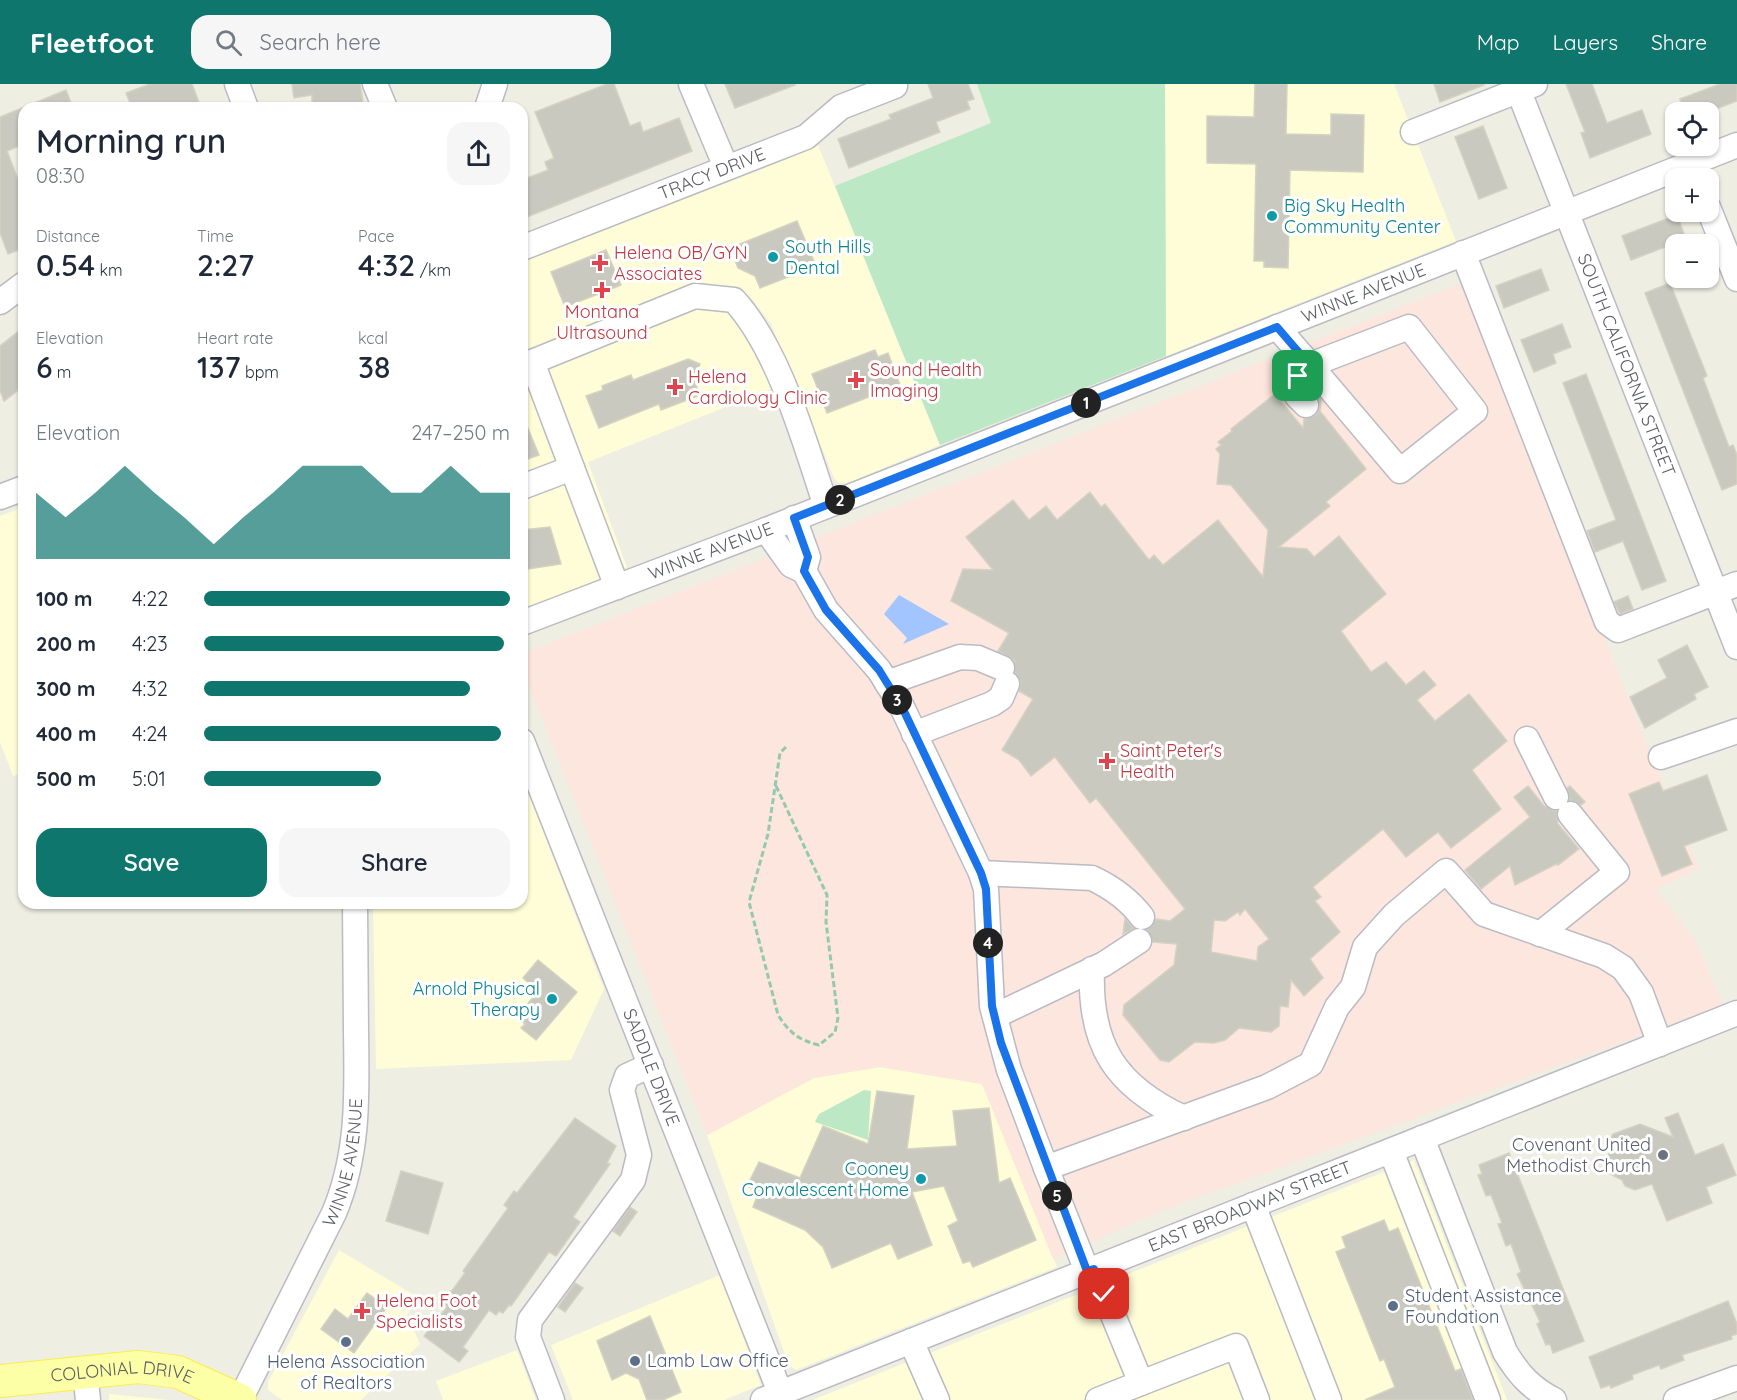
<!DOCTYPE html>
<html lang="en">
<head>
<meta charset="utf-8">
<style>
	:root { --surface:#fff; --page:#f6f6f7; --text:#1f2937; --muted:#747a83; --accent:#0f766e }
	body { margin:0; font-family:Quicksand,sans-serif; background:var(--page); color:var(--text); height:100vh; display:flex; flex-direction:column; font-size:22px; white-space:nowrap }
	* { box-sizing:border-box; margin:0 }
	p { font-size:20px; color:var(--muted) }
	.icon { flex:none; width:33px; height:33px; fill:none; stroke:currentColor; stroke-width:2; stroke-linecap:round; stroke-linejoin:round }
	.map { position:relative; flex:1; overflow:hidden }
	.drawer { position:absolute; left:18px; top:18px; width:510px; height:807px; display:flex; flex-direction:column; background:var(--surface); border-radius:18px; box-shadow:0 2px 4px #0004 }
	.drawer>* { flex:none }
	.controls { position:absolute; left:1665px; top:18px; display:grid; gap:12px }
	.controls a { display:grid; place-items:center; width:54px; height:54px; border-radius:12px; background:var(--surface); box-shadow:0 2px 4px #0004; font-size:30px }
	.pin { position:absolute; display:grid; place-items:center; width:51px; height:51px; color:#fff; margin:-26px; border-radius:12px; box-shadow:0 3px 9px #0006 }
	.km { position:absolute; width:30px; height:30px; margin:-15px; border-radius:50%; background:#222; color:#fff; font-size:16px; line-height:30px; text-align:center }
	.round { display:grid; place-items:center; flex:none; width:63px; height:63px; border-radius:18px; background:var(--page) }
	.headline { display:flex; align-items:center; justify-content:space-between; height:102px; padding:0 18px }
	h1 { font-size:33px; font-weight:600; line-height:45px }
	.metrics { display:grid; grid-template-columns:repeat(3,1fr); gap:9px; height:102px; padding:6px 18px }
	.metrics div { display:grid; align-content:center }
	.metrics b { font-size:30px; font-weight:600 }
	.metrics small { font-size:16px; font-weight:400 }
	.metrics p { font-size:16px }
	.chart { height:168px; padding:12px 18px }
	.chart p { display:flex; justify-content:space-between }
	.chart svg { width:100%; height:108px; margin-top:6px; fill:var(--accent); opacity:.7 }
	.button { display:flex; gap:12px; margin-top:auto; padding:12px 18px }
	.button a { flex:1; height:69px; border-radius:18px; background:var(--accent); color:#fff; font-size:24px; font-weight:600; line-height:69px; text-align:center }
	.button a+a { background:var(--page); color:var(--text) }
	ul { padding:0 18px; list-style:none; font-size:20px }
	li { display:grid; grid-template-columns:96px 72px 1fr; align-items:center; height:45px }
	li i { height:15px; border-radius:8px; background:var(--accent) }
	header { display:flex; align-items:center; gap:36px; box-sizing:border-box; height:84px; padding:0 30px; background:var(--accent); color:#fff }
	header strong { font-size:28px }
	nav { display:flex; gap:33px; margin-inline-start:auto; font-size:21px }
	.search { width:420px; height:54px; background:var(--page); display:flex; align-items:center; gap:15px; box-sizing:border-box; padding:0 21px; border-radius:18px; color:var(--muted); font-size:22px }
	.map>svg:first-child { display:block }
	.commercial { fill:#fffdd7 }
	.medical { fill:#fde6dd }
	.green { fill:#bde8c5 }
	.water { fill:#a2c5ff }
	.building { fill:#cac9c0; stroke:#d4d2c0; stroke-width:1.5; fill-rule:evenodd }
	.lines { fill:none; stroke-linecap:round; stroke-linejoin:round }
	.minor-casing { stroke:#babbc3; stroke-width:27 }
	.major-casing { stroke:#fcec4f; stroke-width:34 }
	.path { stroke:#95c9ae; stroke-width:3; stroke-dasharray:6 3; stroke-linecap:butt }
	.minor { stroke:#fff; stroke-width:24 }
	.major { stroke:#fdffa7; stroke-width:32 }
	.route-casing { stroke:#fff; stroke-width:12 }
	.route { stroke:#1a73e8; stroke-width:8 }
	.culture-dot { fill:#0f9aa8; stroke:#fff; stroke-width:2 }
	.health-dot { fill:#e0444e; stroke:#fff; stroke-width:2 }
	.worship-dot { fill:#6b7280; stroke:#fff; stroke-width:2 }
	.service-dot { fill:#5c6f8a; stroke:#fff; stroke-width:2 }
	.labels { text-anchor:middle; stroke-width:6; stroke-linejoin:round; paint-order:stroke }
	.street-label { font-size:18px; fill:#5b5d65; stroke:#fff }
	.culture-label { font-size:18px; fill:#0d838f; stroke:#fff; text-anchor:start }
	.health-label { font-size:18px; fill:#be3a42; stroke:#fff; text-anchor:start }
	.worship-label { font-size:18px; fill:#5b616d; stroke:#fff; text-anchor:end }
	.service-label { font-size:18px; fill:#4e5e75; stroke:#fff; text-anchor:start }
</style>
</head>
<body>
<header>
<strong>Fleetfoot</strong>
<div class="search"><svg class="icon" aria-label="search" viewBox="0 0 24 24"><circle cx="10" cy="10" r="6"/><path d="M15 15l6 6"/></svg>Search here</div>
<nav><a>Map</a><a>Layers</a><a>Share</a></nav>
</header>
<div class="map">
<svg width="1737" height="1316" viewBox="0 0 1737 1316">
	<rect width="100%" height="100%" fill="#efeee3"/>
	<g class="commercial">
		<polygon points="1165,0 1394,0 1456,157 1166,272"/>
		<polygon points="818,61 940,361 847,399 839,399 834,394 771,240 749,211 734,204 704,201 522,272 522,177"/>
		<polygon points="700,224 738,229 776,303 588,378 627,483 522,527 522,294"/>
		<polygon points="24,423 24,689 13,692 0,658 0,432"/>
		<polygon points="522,693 604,905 571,976 376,985 373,819 522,819"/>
		<polygon points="880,983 982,1000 1057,1183 796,1286 789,1282 707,1051 814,994"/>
		<polygon points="1414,1076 1507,1316 812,1316"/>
		<polygon points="339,1166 419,1214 407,1231 420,1260 361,1316 282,1316 268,1306 268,1298"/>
		<polygon points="720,1191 761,1301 724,1316 573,1316 551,1261"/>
		<polygon points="517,1266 536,1316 443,1316 436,1297"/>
		<polygon points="109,1310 169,1316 109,1316"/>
	</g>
	<polygon class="medical" points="1464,198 1648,664 1699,784 1656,805 1695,856 1723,921 1159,1128 1053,1175 982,1000 880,983 814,994 707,1051 522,584 522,570"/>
	<g class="green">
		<polygon points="977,0 1165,0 1166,272 940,361 835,102 991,39"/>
		<polygon points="864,1006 871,1007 868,1056 815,1038 819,1030"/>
	</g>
	<polygon class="water" points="899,511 949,540 903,560 907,554 884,530"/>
	<g class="building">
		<polygon points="150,0 192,0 201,24 132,24 126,9"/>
		<polygon points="292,0 360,0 364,24 312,24 312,11 294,14"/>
		<polygon points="607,0 614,0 630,42 640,38 643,48 679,34 692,67 527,133 522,120 522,96 548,86 545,78 554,74 535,28"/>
		<polygon points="725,0 794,0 795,1 735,24"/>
		<polygon points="928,0 968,0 974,15 967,17 970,25 936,38 940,48 849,84 838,55 891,35 889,31 933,14"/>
		<polygon points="1255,0 1287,0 1286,50 1331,51 1331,30 1364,31 1363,88 1290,86 1288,184 1264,183 1264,177 1254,177 1256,80 1207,79 1207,32 1254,33"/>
		<polygon points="1434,0 1484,0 1484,1 1440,18"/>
		<polygon points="1566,0 1592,0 1607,39 1642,26 1651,50 1590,74 1581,49 1585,48"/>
		<polygon points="1720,0 1737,0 1737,17 1708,28 1685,28 1680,15"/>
		<polygon points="66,6 73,24 24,24 24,60 7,67 24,111 24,164 8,170 0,149 0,33"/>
		<polygon points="1483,42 1507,104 1479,115 1455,53"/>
		<polygon points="1677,131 1686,155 1631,176 1622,152"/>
		<polygon points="797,137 816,182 760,204 755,192 738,184 730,164"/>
		<polygon points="606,166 621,201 565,223 551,188"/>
		<polygon points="1541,185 1549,206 1504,224 1496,202"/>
		<polygon points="1670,199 1707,292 1703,294 1729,363 1733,361 1737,371 1737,400 1722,406 1645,209"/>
		<polygon points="1562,240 1571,263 1553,270 1556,279 1534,288 1521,256"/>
		<polygon points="24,243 24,295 16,308 4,317 0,306 0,262"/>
		<polygon points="875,266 878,273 888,269 900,301 827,329 812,290"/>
		<polygon points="688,275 700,280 694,296 700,311 661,326 659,320 599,344 586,312 603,306 602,302 631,291 633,296"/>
		<polygon points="1586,290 1666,497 1642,506 1623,457 1595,468 1587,447 1616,436 1563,299"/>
		<path d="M 1312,306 L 1321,316 L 1320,327 L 1366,385 L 1326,418 L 1330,422 L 1279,463 L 1307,465 L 1314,473 L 1339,452 L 1386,510 L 1341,547 L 1371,588 L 1386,578 L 1406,601 L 1424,587 L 1436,601 L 1417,616 L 1435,637 L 1469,610 L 1507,657 L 1472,686 L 1501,725 L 1451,764 L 1438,748 L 1406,773 L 1383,745 L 1313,803 L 1321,813 L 1315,817 L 1340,848 L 1310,875 L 1323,894 L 1304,912 L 1291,896 L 1288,923 L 1280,922 L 1279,942 L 1271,948 L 1239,944 L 1225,956 L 1214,959 L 1195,958 L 1169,978 L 1160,976 L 1123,931 L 1124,921 L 1174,881 L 1177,860 L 1153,858 L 1147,846 L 1156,835 L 1170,837 L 1185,825 L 1096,714 L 1090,719 L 1055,673 L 1031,692 L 1019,676 L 1002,666 L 1033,615 L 1019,607 L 1021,598 L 1015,589 L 1014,576 L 998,567 L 1009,549 L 951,517 L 963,485 L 993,486 L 966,453 L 1013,416 L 1029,436 L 1046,422 L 1057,436 L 1090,408 L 1101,423 L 1105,420 L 1149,476 L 1154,471 L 1163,481 L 1218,436 L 1263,493 L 1268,446 L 1231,401 L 1217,400 L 1220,370 L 1216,365 L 1221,361 L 1218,358 L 1232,347 L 1231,345 L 1275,310 L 1303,344 L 1304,335 L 1316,331 L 1320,324 L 1320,317 ZM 1245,825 L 1269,855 L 1258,863 L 1257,877 L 1211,868 L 1214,836 L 1225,837 L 1238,828 L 1240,831 Z"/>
		<polygon points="522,330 539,371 522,377"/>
		<polygon points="550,443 561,480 522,486 522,446"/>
		<polygon points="1628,512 1633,525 1620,530 1614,518"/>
		<polygon points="1687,561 1708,603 1694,610 1696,615 1645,644 1630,613 1667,594 1658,576"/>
		<polygon points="1707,691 1727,746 1684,762 1692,780 1662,792 1629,710 1659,698 1663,707"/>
		<polygon points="1528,702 1544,722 1556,727 1558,740 1579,765 1558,781 1556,780 1515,801 1510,782 1481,805 1465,786 1530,733 1514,713"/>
		<polygon points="1570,702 1585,718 1581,721 1570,716 1567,704"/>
		<polygon points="1125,835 1134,844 1123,850"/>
		<polygon points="538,876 577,908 536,956 521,944 525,940 517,933 538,907 523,894"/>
		<polygon points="877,1007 914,1012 907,1065 957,1062 953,1027 989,1024 999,1099 1010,1094 1036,1156 973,1183 970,1177 963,1179 948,1142 958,1137 944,1102 912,1108 932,1161 898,1175 891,1159 832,1184 823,1163 805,1146 753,1123 759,1107 747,1102 759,1078 800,1094 823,1042 868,1060"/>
		<polygon points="1678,1029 1695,1071 1723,1060 1736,1091 1706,1103 1712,1119 1667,1137 1652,1100 1635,1106 1625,1102 1622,1096 1608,1089 1605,1080 1610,1067 1607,1061 1613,1050 1640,1040 1673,1053 1665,1034"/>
		<polygon points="575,1034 616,1062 607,1079 610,1080 573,1133 580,1138 556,1172 549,1168 511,1222 509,1221 503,1229 499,1227 496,1231 489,1226 463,1263 468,1267 459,1278 424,1252 447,1223 441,1218 450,1207 451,1208 465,1189 463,1187 508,1124 504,1121 514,1107 517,1109"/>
		<polygon points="1509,1069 1584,1257 1553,1269 1550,1260 1546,1261 1537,1240 1540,1238 1517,1190 1521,1188 1511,1160 1506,1162 1498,1140 1502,1139 1491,1111 1486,1112 1478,1091 1482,1090 1479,1081"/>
		<polygon points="401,1087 443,1099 428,1150 386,1137"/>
		<polygon points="630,1123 637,1128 620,1152 613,1147"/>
		<polygon points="1384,1136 1389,1148 1398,1144 1455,1287 1461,1285 1473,1316 1365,1316 1395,1303 1384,1275 1380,1277 1336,1168 1346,1164 1342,1153"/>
		<polygon points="575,1199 583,1204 565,1228 558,1223"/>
		<polygon points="367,1209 387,1223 354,1269 321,1245 335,1225 348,1235"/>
		<polygon points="1728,1217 1737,1240 1737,1250 1731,1252 1732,1255 1682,1271 1684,1276 1661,1285 1659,1281 1632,1291 1633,1295 1611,1304 1610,1301 1601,1304 1589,1273"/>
		<polygon points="650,1232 681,1308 663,1316 647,1316 639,1295 626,1289 612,1296 597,1257"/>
	</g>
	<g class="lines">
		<defs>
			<g id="minor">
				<polyline points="237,0 246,24"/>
				<polyline points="375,0 385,24"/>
				<polyline points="691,0 726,83"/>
				<path id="s1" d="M 1516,0 L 1737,563"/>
				<polyline points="487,24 495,0"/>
				<polyline points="1413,48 1535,0"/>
				<polyline points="1708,123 1737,195"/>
				<path id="s2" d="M 522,164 L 806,53 L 841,23 L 895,2"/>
				<polyline points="1463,169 1607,538 1618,546 1737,500"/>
				<polyline points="0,218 24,200"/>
				<polyline points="1277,243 1310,281 1400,387 1475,327 1409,243 1310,281"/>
				<polyline points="1302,272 1297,312 1306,321"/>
				<polyline points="532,278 617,503"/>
				<path d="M 522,282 L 695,212 L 734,216 C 780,267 804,357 826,422"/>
				<polyline points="522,403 572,384"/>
				<polyline points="0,413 24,404"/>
				<polyline points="794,434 808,473 804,487"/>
				<polyline points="766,446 791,481 804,487 826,526 879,586 902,623 981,789 986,805 992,922 1009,986 1046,1084 1267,1003 1311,980 1337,923 1353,903 1365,863 1394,831 1446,787 1484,830 1604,872 1623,884 1641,909 1660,960"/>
				<path id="s3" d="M 522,539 L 766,446 L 1737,61"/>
				<polyline points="887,599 960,573 978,574 1002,584"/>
				<polyline points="914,650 992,620 1001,614 1007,600"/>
				<polyline points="1527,655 1556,713"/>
				<path id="s4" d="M 522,657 L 783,1316"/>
				<polyline points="1661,673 1737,647"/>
				<path d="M 981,789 L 1092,794 C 1111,803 1130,817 1142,833"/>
				<polyline points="1540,850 1617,788 1570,730"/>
				<path d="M 1092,885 C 1089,961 1115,1002 1184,1034"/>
				<polyline points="995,932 1104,880 1139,857"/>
				<path d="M 1422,1054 L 1505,1268 C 1519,1291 1531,1304 1554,1316"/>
				<polyline points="1391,1067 1488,1316"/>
				<polyline points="1046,1084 1087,1187"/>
				<polyline points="1253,1121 1329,1316"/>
				<polyline points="1094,1185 1141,1299 1098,1316"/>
				<polyline points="911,1257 937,1316"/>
				<polyline points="85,1288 88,1316"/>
				<polyline points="1141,1299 1236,1262 1257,1316"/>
				<path id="s5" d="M 240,1316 L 334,1129 C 359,1070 357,1010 356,948 C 356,905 355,862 355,819"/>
				<polyline points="552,1316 528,1253 530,1236 633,1096 639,1071 622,1006 627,992 651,981"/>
				<path id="s6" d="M 763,1316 L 1737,929"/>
				<polyline points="1676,1316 1737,1294"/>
			</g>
			<g id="major">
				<path id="s7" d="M 0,1297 L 138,1283 L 178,1288 L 240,1316"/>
			</g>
		</defs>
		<use href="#minor" class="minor-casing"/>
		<use href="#major" class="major-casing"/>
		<path class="path" d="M 776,702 L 827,811 L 826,838 L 838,934 L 835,948 L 819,961 C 798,956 789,948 778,931 L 749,818 L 768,750 L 780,669 L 788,661"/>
		<use href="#minor" class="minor"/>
		<use href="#major" class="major"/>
	</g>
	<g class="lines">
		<defs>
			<polyline id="route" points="1104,1210 1094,1185 1087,1187 1001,959 992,922 986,805 981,789 902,623 879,586 826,526 804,487 808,473 794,434 1277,243 1302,272 1298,292"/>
		</defs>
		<use href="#route" class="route-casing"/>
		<use href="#route" class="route"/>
	</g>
	<g class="culture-dot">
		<circle cx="1272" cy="132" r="6"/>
		<circle cx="773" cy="173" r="6"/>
		<circle cx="552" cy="915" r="6"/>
		<circle cx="921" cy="1095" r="6"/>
	</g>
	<g class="health-dot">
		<path d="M597 170h6v6h6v6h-6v6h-6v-6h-6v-6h6z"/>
		<path d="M599 197h6v6h6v6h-6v6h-6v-6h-6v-6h6z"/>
		<path d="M853 287h6v6h6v6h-6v6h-6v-6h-6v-6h6z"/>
		<path d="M672 294h6v6h6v6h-6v6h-6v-6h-6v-6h6z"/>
		<path d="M1104 668h6v6h6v6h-6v6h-6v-6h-6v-6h6z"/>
		<path d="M359 1218h6v6h6v6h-6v6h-6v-6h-6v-6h6z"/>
	</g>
	<circle class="worship-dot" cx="1663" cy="1071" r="6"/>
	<g class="service-dot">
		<circle cx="1393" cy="1222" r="6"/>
		<circle cx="346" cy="1258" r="6"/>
		<circle cx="635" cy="1277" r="6"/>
	</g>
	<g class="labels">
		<g class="street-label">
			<text dy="6" stroke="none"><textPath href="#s2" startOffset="204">TRACY DRIVE</textPath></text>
			<text dy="6" stroke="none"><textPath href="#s3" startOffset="904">WINNE AVENUE</textPath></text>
			<text dy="6" stroke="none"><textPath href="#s1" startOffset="302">SOUTH CALIFORNIA STREET</textPath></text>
			<text dy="6" stroke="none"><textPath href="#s3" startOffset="202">WINNE AVENUE</textPath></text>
			<text dy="6" stroke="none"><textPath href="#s4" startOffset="351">SADDLE DRIVE</textPath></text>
			<text dy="6" stroke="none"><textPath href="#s5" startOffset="261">WINNE AVENUE</textPath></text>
			<text dy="6" stroke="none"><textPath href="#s6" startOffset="524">EAST BROADWAY STREET</textPath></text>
			<text dy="6" stroke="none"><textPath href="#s7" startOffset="123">COLONIAL DRIVE</textPath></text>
		</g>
		<g class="culture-label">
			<text x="1284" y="128">Big Sky Health<tspan x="1284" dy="21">Community Center</tspan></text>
			<text x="785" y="169">South Hills<tspan x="785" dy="21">Dental</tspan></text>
			<text x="540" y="911" text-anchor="end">Arnold Physical<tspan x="540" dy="21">Therapy</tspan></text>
			<text x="909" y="1091" text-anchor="end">Cooney<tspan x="909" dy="21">Convalescent Home</tspan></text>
		</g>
		<g class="health-label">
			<text x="614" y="175">Helena OB/GYN<tspan x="614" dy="21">Associates</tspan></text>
			<text x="602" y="234" text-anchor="middle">Montana<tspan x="602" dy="21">Ultrasound</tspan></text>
			<text x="870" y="292">Sound Health<tspan x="870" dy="21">Imaging</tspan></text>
			<text x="688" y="299">Helena<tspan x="688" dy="21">Cardiology Clinic</tspan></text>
			<text x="1120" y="673">Saint Peter's<tspan x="1120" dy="21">Health</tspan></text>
			<text x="376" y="1223">Helena Foot<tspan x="376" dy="21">Specialists</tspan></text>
		</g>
		<g class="worship-label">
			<text x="1651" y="1067">Covenant United<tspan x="1651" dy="21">Methodist Church</tspan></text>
		</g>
		<g class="service-label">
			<text x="1405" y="1218">Student Assistance<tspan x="1405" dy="21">Foundation</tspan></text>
			<text x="647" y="1283">Lamb Law Office</text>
			<text x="346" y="1284" text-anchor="middle">Helena Association<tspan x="346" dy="21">of Realtors</tspan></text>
		</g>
	</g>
</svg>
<div class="controls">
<a><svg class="icon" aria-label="locate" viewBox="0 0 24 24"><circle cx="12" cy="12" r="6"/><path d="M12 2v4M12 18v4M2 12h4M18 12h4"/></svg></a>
<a>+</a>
<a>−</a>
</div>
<div class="pin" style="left:1298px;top:292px;background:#1e9e55"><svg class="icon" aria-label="arrive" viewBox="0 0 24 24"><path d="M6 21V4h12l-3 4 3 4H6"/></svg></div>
<div class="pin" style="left:1104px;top:1210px;background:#d93025"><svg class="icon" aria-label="check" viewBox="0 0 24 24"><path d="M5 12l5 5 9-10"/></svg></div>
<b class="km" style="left:1086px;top:319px">1</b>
<b class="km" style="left:840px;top:416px">2</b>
<b class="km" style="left:897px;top:616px">3</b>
<b class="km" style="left:988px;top:859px">4</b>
<b class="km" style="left:1057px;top:1112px">5</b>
<section class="drawer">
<div class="headline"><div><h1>Morning run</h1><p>08:30</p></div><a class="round"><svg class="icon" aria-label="share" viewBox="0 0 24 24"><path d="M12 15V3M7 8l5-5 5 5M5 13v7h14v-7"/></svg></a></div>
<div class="metrics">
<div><p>Distance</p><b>0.54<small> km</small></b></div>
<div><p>Time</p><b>2:27</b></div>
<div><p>Pace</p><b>4:32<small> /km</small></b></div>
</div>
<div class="metrics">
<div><p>Elevation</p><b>6<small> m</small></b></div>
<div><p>Heart rate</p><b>137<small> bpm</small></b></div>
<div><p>kcal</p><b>38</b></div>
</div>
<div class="chart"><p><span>Elevation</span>247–250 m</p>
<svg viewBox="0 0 160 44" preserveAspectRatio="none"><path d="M0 44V17L10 27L20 17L30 6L40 17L50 27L60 38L70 27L80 17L90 6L100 6L110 6L120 17L130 17L140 6L150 17L160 17V44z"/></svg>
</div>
<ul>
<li><b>100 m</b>4:22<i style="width:100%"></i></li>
<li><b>200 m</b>4:23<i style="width:98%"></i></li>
<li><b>300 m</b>4:32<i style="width:87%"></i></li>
<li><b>400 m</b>4:24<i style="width:97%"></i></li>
<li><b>500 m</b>5:01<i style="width:58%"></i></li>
</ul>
<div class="button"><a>Save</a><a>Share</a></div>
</section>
</div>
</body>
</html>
